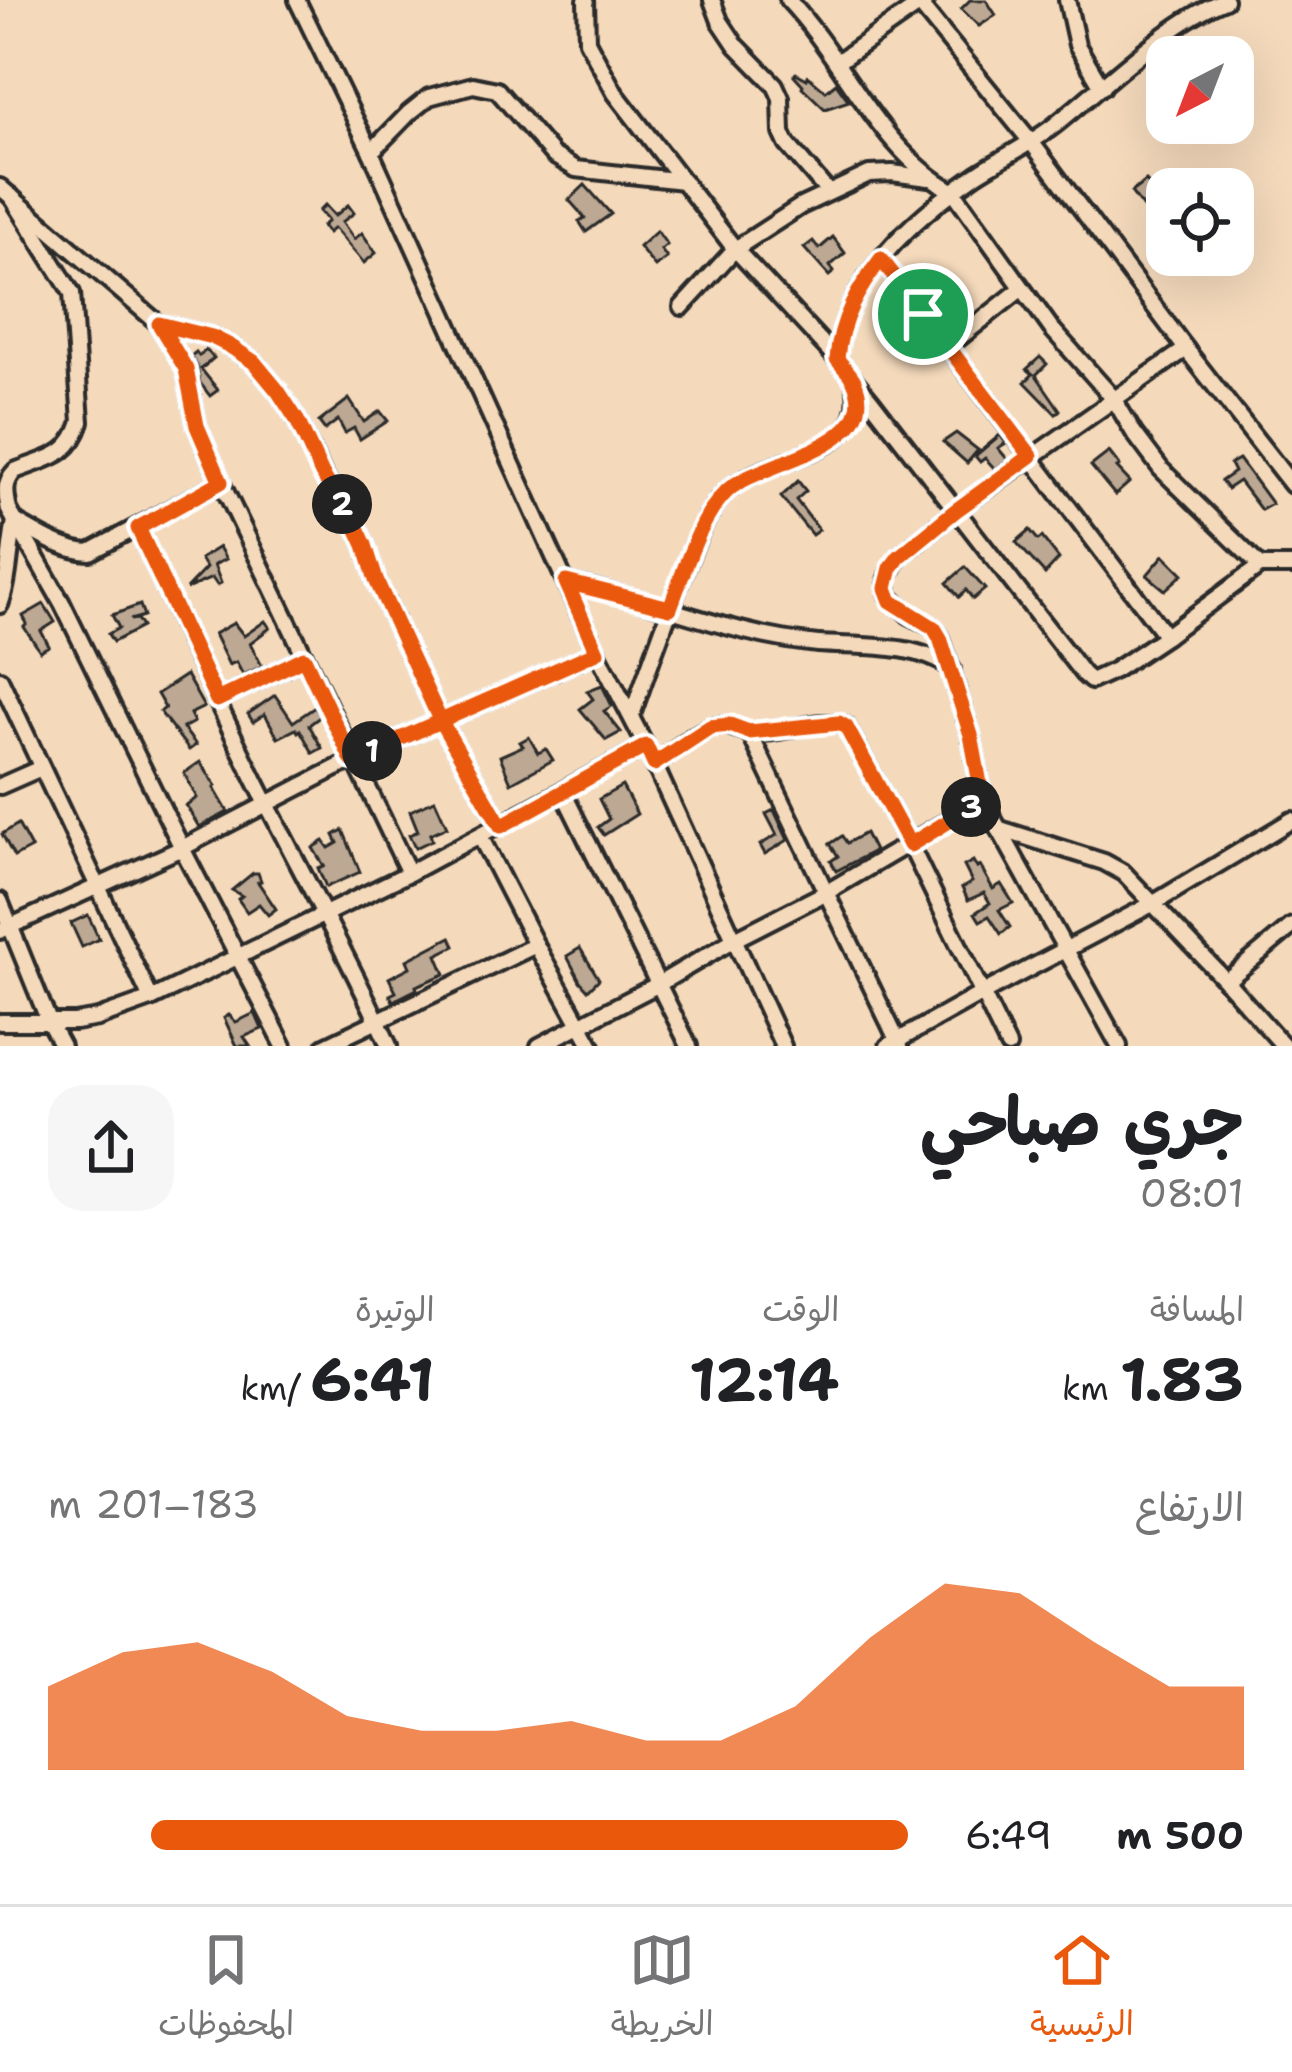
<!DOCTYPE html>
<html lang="ar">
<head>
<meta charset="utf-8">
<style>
	:root { --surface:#fff; --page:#f6f6f6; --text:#202124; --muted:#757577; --line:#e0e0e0; --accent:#ea580c }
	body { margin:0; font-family:"Shantell Sans","Playpen Sans Arabic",sans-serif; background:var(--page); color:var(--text); direction:rtl; height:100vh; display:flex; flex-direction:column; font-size:45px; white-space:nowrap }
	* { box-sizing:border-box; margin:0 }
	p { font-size:39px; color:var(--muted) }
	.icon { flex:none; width:66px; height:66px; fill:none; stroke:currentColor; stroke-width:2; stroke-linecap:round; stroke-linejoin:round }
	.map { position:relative; height:1046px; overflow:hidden; direction:ltr }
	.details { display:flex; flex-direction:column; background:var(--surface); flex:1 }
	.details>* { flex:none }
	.needle { width:78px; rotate:222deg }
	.fabs { position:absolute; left:1146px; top:36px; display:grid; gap:24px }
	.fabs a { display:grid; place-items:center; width:108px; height:108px; border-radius:24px; background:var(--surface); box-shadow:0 12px 48px #0002; font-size:60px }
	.pin { position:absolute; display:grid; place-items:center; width:102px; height:102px; color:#fff; margin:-51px; border:6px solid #fff; border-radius:50%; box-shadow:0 3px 12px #0007 }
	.km { position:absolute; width:60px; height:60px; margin:-30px; border-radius:50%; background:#222; color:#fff; font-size:33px; line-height:60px; text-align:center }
	.round { display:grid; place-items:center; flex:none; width:126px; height:126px; border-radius:36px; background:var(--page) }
	.headline { display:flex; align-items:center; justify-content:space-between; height:204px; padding:0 48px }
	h1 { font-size:66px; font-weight:700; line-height:90px }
	.figures { display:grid; grid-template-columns:repeat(3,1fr); gap:18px; height:204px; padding:12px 48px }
	.figures div { display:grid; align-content:center }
	.figures b { font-size:60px; font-weight:700 }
	.figures small { font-size:33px; font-weight:400 }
	.figures p { font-size:33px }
	.chart { height:336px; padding:24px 48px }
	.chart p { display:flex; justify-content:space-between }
	.chart svg { width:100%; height:216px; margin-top:12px; fill:var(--accent); opacity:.7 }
	ul { padding:0 48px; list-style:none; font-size:39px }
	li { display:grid; grid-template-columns:192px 144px 1fr; align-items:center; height:90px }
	li i { height:30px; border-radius:15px; background:var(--accent) }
	.tab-bar { display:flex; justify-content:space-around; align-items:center; height:168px; border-top:3px solid var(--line); background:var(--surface); font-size:33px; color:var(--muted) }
	.tab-bar a { display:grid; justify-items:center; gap:6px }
	.tab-bar .current { color:var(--accent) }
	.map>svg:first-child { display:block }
	.building { fill:#bca893; stroke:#2b2b2b; stroke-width:3 }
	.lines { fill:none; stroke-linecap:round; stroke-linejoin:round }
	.minor-casing { stroke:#2b2b2b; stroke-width:22 }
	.minor { stroke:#f4d9bb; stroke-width:14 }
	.route-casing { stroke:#fff; stroke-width:24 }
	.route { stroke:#ea580c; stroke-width:15 }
</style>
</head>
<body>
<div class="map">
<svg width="1292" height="1046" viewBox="0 0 1292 1046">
	<rect width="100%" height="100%" fill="#f4d9bb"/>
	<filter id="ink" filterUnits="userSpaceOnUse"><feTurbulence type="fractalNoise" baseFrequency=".00833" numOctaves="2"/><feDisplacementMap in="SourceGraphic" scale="24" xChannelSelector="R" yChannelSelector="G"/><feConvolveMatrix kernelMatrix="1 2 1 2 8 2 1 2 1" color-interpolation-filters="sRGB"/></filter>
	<g filter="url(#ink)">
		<g class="building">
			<polygon points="970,0 986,0 996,15 979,26 961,9"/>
			<polygon points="796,73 807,79 808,76 826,91 836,83 849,101 825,109 802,87 803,85 794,75"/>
			<polygon points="1146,181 1163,201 1146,212 1131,192"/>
			<polygon points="585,185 611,214 586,232 579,221 585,218 569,200"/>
			<polygon points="325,205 335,216 348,205 354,213 342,222 354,239 362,233 376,253 364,263 334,228 328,233 322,226 328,221 319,211"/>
			<polygon points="657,231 667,245 661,250 667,258 655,267 639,247"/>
			<polygon points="833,237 845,253 830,266 834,272 829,276 804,248 813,241 819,249"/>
			<polygon points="206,350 214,358 201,369 218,390 210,396 200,383 197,366 191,356 196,352 199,356"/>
			<polygon points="1040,357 1047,364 1036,375 1060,410 1056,414 1025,382 1033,374 1027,369"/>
			<polygon points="349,399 364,422 380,411 388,421 360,439 354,428 345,433 338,420 325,430 319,422"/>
			<polygon points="956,433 978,450 967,463 943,442"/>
			<polygon points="1000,435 1006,443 998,448 1008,460 995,469 985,458 980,462 975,456"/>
			<polygon points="1109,452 1120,466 1117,468 1130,482 1115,495 1091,466"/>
			<polygon points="1239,459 1272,504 1261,510 1239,481 1227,489 1221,481 1234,472 1230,464"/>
			<polygon points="798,481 806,491 796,500 819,530 812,535 781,497"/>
			<polygon points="1030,530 1038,540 1042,537 1059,559 1045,574 1016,542"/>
			<polygon points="219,547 226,559 214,565 221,583 217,585 212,578 186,589 206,568 200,559"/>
			<polygon points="1164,555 1183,574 1165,590 1147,575"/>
			<polygon points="965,567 985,589 973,599 966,590 959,597 947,583"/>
			<polygon points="44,604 55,622 41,631 49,646 40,651 24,627 27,624 23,616"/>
			<polygon points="140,605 144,616 130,620 137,619 142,627 113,642 108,634 119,628 112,615"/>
			<polygon points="265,621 270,628 250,643 262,666 243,675 236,662 229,665 214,634 234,623 244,636"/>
			<polygon points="186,675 204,707 190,714 194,722 183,728 196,745 189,750 160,712 165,708 157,694"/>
			<polygon points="602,685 612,706 604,711 621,732 606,740 580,709 593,699 587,691"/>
			<polygon points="275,695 293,722 315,707 321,716 309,725 322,748 313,753 300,730 298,732 296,729 278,738 265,714 253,722 248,714"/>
			<polygon points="529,737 538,753 546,749 553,760 511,783 500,756 523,746 520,742"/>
			<polygon points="200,762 216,786 214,788 228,812 199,827 186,805 197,798 184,773"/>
			<polygon points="622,786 637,814 604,835 598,827 609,819 599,799"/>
			<polygon points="435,800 447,827 430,834 432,840 415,848 409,835 418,831 410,811"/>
			<polygon points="774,810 788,840 765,854 760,845 777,835 766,814"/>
			<polygon points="18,824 31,848 14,857 2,834"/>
			<polygon points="343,830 360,872 326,887 318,868 324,866 313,848 324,841 329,848 338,843 334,835"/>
			<polygon points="865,833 874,851 836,871 831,861 838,856 830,844 842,836 847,843"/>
			<polygon points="973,861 977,868 980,866 993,889 1001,884 1013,903 999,910 1010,927 1001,934 989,916 980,921 975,913 990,903 984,893 968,900 962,888 972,882 964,866"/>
			<polygon points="253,873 258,873 261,881 258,882 276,909 268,915 259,904 247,912 238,899 242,896 232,890"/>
			<polygon points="88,915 99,939 82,947 71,923"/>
			<polygon points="451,937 455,946 437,955 445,974 416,986 417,989 393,1001 390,995 396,992 389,978 410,967 407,960"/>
			<polygon points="580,948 599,979 588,990 580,981 567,956"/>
			<polygon points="255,1013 262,1029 244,1037 250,1046 237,1046 224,1018 229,1015 236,1022"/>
		</g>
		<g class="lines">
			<defs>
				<g id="minor">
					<polyline points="297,0 371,152 597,652 646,746 783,1046"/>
					<polyline points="586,0 587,41 615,93 735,249 837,359 871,400 1083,674 1091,681 1115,670 1166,636 1260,566 1292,566"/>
					<polyline points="712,0 720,21 736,45 775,85 781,98 782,133 787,144 828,192"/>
					<path d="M 788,0 C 845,60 879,151 954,192 L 1051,328 L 1114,399 L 1134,433 L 1161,469 L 1260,566"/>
					<polyline points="916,0 1032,143 1186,349 1292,485"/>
					<polyline points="1067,0 1077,45 1102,87"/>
					<polyline points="837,62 926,0"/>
					<polyline points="371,152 409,113 429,97 473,85 497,90 553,155 576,169 683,181"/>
					<polyline points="0,187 159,324 186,369 197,426 221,482 409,873"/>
					<path d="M 11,196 L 72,293 L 81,422 C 70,458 46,458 15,471 C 3,483 6,495 9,510 L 62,603 L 182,848 L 284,1046"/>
					<polyline points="881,259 1166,636"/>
					<polyline points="682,307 735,249 801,206 869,174 892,173 929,178"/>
					<polyline points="159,324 212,337 230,346 254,362 278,391 297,420 323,474 358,530 365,545 376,580 440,720 501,826"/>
					<polyline points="948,347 1021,289"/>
					<path d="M 837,359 C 843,279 915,217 977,174 C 1003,157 1031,144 1055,125 C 1103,87 1170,21 1225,0"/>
					<path d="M 15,521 C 38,534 63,551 90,552 L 221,482"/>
					<path d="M 138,528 C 181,621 221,715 268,806 C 309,886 352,964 389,1046"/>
					<path d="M 566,582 C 650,598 731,636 818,644 C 861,647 916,642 952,669"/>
					<path d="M 0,605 C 10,578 9,549 15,521"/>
					<polyline points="0,679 151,999"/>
					<polyline points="217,700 304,658"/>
					<path d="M 632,715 C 647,672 663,628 679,585 C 691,555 703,517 724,494 C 760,455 871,459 855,386"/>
					<polyline points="749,732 900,1046"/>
					<path d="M 654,765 C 670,754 694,733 711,727 C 727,722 735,730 749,732 C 781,738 814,715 846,726 L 910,845 L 1008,1046"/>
					<polyline points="0,786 41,768"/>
					<polyline points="563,792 689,1046"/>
					<polyline points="997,828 1104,862 1124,873 1226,981 1284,1046"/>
					<polyline points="480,836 536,945 592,1046"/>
					<polyline points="0,901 50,1024 62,1046"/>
					<polyline points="0,931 182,848 352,760 597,652"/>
					<polyline points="1226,981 1292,926"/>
					<polyline points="0,1022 75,1022 98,1018 151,999 409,873 646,746"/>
					<polyline points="325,1046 536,945"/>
					<polyline points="539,1046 657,985 735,939 827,892 983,800"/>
					<polyline points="888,1046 981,994 1154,903 1292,820"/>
					<polyline points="1119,1046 983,800 971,735 941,638 934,628 909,615 888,595 887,578 899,557 955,511 1186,349"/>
				</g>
			</defs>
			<use href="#minor" class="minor-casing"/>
			<use href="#minor" class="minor"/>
		</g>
	</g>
	<g class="lines" filter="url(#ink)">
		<defs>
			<path id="route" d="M 923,314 L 881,259 C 858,289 840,320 837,359 C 842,366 851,374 854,381 C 885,448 758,461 727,491 C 699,518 684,572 670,608 L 566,582 L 597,652 L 352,760 L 304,658 L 217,700 L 138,528 L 221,482 L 197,426 L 186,369 L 159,324 L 212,337 L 230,346 L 254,362 L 278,391 L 297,420 L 322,474 L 358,530 L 365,545 L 376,580 L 440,720 L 501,826 L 646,746 L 654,764 L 710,727 L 730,725 L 749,732 L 839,723 L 846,727 L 910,845 L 983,800 L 971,735 L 940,638 L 934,628 L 891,601 L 886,588 L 891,568 L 899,557 L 955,511 L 1031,456 L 923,314"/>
		</defs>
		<use href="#route" class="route-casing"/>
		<use href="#route" class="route"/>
	</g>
</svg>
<div class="fabs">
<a><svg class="needle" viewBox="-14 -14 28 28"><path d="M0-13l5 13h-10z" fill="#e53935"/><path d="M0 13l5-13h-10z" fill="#757577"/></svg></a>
<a><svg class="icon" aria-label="locate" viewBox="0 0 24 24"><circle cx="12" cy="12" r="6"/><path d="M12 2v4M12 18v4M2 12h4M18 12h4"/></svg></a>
</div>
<div class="pin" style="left:923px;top:314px;background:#1e9e55"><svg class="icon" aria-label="arrive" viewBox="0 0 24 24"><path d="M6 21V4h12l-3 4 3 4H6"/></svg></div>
<b class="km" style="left:372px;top:751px">1</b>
<b class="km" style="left:342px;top:504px">2</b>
<b class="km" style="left:971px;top:807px">3</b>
</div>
<section class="details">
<div class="headline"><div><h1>جري صباحي</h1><p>08:01</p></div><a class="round"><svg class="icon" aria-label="share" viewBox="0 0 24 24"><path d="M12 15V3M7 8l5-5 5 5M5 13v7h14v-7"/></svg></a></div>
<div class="figures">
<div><p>المسافة</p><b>1.83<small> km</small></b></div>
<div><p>الوقت</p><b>12:14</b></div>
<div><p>الوتيرة</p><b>6:41<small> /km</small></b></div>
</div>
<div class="chart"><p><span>الارتفاع</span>183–201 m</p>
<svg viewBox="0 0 160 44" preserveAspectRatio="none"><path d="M0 44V27L10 20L20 18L30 24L40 33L50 36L60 36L70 34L80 38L90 38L100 31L110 17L120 6L130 8L140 18L150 27L160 27V44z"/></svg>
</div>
<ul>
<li><b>500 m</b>6:49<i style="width:88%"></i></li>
</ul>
</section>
<nav class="tab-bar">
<a class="current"><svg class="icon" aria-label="home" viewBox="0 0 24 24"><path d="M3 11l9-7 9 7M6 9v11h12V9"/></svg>الرئيسية</a>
<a><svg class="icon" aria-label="map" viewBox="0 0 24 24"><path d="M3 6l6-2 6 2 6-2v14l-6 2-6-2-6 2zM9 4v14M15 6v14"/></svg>الخريطة</a>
<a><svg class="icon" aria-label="saved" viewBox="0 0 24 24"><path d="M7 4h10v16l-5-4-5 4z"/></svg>المحفوظات</a>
</nav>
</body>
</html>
